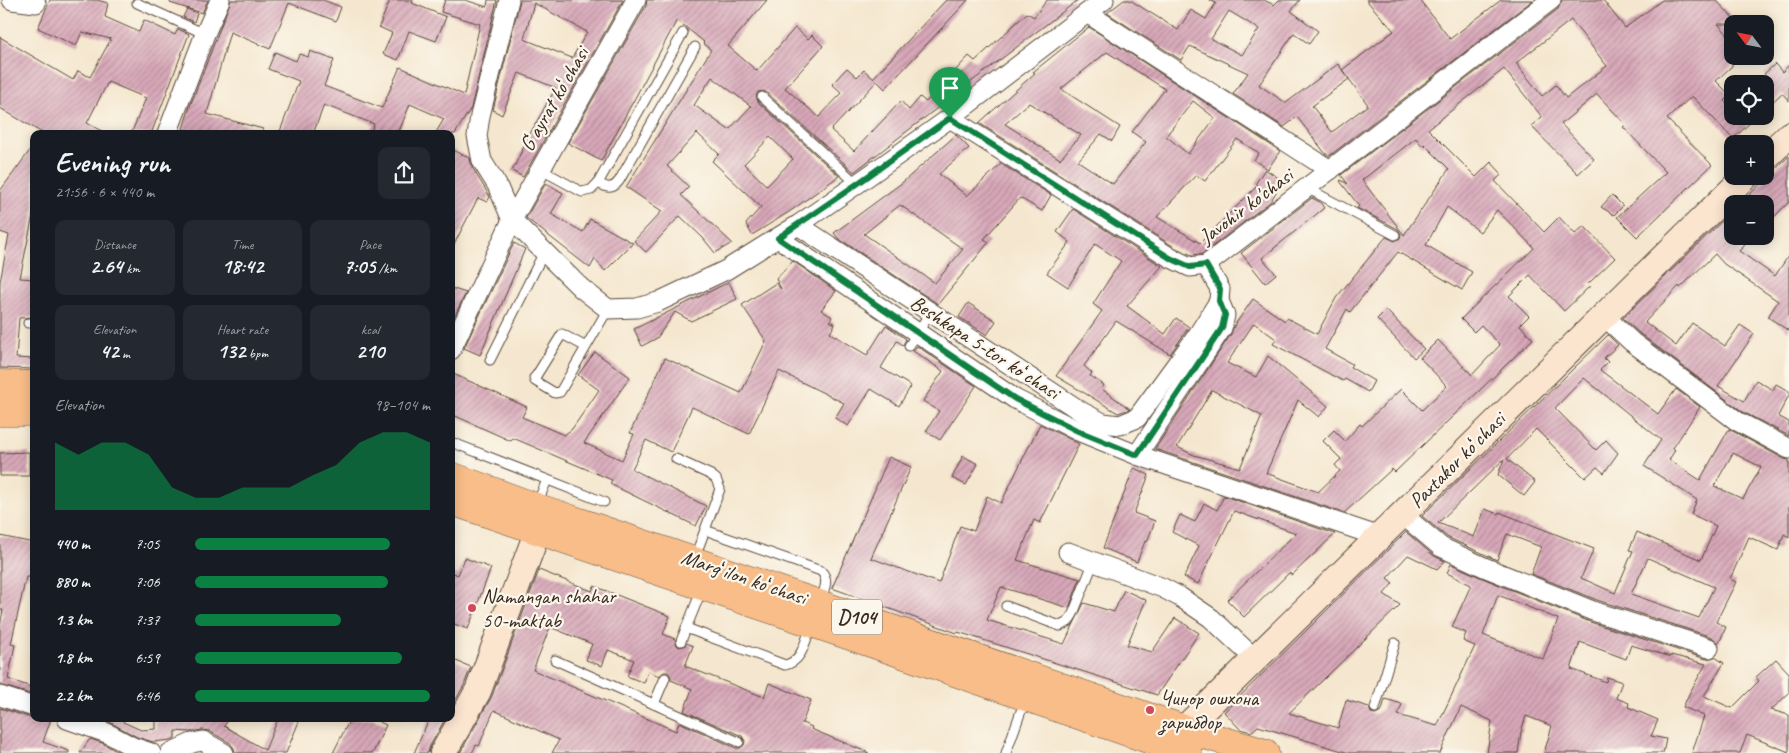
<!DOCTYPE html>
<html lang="en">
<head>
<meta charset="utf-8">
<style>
	:root { --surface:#171b24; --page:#242831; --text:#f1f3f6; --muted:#9ea1a6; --accent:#0b8043 }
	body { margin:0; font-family:Caveat,sans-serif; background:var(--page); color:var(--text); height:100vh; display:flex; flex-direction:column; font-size:19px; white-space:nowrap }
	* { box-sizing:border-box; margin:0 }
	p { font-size:16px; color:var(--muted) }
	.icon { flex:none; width:28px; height:28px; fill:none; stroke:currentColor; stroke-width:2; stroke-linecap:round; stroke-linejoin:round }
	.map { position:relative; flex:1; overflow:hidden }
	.sheet { position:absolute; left:30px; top:130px; width:425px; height:592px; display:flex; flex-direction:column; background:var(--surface); border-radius:10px; box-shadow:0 2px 12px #0003 }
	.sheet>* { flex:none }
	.needle { width:32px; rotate:302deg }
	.fabs { position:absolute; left:1724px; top:15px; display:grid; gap:10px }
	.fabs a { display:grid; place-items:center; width:50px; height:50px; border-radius:10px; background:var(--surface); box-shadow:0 2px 12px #0003; font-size:25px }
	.pin { position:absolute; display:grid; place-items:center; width:42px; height:42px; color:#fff; margin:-51px -21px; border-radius:50% 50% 50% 0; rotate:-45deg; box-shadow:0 0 5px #0007 }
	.pin .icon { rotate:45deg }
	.round { display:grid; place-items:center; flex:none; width:52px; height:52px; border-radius:10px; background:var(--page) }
	.overview { display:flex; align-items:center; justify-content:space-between; height:85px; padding:0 25px }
	h1 { font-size:28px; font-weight:700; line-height:38px }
	.stats { display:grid; grid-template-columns:repeat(3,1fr); gap:8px; height:85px; padding:5px 25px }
	.stats div { display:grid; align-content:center; border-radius:10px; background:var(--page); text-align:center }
	.stats b { font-size:21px; font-weight:700 }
	.stats small { font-size:14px; font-weight:400 }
	.stats p { font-size:14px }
	.chart { height:140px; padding:10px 25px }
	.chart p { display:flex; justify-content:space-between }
	.chart svg { width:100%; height:90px; margin-top:5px; fill:var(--accent); opacity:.7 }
	ul { padding:0 25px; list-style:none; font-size:16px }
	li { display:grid; grid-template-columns:80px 60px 1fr; align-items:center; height:38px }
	li i { height:12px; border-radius:6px; background:var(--accent) }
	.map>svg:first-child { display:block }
	.building { fill:url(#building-hatch); fill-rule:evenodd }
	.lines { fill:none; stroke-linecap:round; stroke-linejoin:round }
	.lane-casing { stroke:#574639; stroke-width:11 }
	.street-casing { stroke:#574639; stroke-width:21 }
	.secondary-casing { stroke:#574639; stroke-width:28 }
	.primary-casing { stroke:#574639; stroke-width:29 }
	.lane { stroke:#fff; stroke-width:9 }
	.street { stroke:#fff; stroke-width:19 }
	.secondary { stroke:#fce5cf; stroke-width:26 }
	.primary { stroke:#f8bd88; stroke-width:28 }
	.route-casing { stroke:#fff; stroke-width:10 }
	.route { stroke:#0b8043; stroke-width:6 }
	.poi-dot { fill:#d1495b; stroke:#fbf7ec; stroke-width:2 }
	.labels { text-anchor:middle; stroke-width:4.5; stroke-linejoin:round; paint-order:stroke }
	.shield { fill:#fbf7ec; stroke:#75685c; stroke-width:1 }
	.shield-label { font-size:20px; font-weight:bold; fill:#3b2a1e }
	.street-label { font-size:21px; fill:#3b2a1e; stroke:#fbf7ec }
	.poi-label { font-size:21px; fill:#3b2a1e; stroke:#fbf7ec; text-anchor:start }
</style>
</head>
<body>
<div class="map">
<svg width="1789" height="753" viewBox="0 0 1789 753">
	<defs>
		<pattern id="building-hatch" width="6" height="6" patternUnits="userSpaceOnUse" patternTransform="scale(1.25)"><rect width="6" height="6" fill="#d8a8b9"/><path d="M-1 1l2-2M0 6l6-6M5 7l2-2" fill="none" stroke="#b08996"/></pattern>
	</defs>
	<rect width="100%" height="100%" fill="#fbf7ec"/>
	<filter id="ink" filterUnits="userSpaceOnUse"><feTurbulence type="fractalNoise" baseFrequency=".02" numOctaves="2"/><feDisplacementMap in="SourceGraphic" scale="10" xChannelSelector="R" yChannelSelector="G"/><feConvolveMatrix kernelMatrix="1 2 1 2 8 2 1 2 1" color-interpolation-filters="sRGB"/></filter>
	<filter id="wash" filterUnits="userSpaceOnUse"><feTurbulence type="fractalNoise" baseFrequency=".0096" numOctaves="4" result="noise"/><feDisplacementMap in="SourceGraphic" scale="20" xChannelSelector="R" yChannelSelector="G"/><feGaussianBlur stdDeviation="1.12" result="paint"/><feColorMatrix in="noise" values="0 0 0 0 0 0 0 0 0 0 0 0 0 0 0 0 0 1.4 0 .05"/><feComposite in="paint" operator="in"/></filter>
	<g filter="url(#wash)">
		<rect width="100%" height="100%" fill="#f5e7cf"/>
		<g id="blocks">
			<g class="building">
				<polygon points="50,0 97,0 108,3 105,17 139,32 144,20 175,35 178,29 189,34 151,134 131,134 146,98 108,82 87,123 107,134 44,134 0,108 0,37 73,80 78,71 90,77 111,39 82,32 76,46 38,28"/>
				<polygon points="171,0 208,0 202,13 170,3"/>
				<polygon points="231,0 323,0 341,7 336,21 289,3 270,49 230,32 207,114 263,129 262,134 199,134 183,129 190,106"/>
				<polygon points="390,0 413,0 412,3 446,17 436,41 409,31 398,60 383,54 392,33 379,27"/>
				<polygon points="445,0 465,0 487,7 488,0 497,0 471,108 455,134 435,134 444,119 410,104 398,134 370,134 374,124 324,105 313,134 279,134 299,81 268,69 275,52 296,61 299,54 308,57 310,51 334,60 324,86 382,108 400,67 464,95 480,24 441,12"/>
				<path d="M 520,0 L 623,0 L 523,177 L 512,171 L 532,130 L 556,88 L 519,73 L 502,115 L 493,110 ZM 534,3 L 587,32 L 572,58 L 524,39 Z"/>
				<path d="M 647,0 L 767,0 L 728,46 L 757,71 L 795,28 L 808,39 L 812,35 L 823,46 L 785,88 L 819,117 L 842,93 L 832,84 L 847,68 L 857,77 L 864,70 L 873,78 L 946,0 L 968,0 L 885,89 L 877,81 L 831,130 L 854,151 L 901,101 L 909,110 L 920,97 L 926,102 L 969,56 L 975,61 L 1027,13 L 1034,17 L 1047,0 L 1078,0 L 854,172 L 766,92 L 763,91 L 758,92 L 756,96 L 758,102 L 839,176 L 789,212 L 752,235 L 746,224 L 761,207 L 712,161 L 719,154 L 697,133 L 667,166 L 689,187 L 681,195 L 732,243 L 715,253 L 703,238 L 680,216 L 646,252 L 634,241 L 662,211 L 626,187 L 711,50 L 703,43 L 704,42 L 677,20 L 601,161 L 568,143 L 646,6 ZM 712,77 L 751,106 L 729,130 L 694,105 ZM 770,137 L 793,159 L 767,186 L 744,164 Z"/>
				<path d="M 1124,0 L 1130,0 L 1178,30 L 1191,10 L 1206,19 L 1216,3 L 1210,0 L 1264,0 L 1274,5 L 1279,0 L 1300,0 L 1291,11 L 1318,31 L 1309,44 L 1294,33 L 1259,85 L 1286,103 L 1338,64 L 1349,79 L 1342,70 L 1394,31 L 1366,0 L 1420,0 L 1450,39 L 1501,0 L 1533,0 L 1329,156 L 1325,153 L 1297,117 L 1284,127 L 1233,94 L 1248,73 L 1190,46 L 1181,60 L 1107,13 ZM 1229,11 L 1259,29 L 1242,55 L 1211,39 ZM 1349,79 L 1368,105 L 1332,132 L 1312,106 Z"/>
				<path d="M 1562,0 L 1603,0 L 1625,28 L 1662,0 L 1716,0 L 1739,24 L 1718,24 L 1732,39 L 1732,66 L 1716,81 L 1730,95 L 1724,101 L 1732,110 L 1732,116 L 1757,116 L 1733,139 L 1692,96 L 1667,119 L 1712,165 L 1637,237 L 1617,217 L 1666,172 L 1623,127 L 1626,125 L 1597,94 L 1561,124 L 1594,159 L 1578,174 L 1531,126 L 1542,117 L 1504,69 L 1428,129 L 1476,177 L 1491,162 L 1502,174 L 1495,181 L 1544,232 L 1559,217 L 1575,234 L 1584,226 L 1615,258 L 1588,284 L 1590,286 L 1564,311 L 1530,275 L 1509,296 L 1529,316 L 1520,325 L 1533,339 L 1395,472 L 1392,469 L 1344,513 L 1155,449 L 1231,334 L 1234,326 L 1253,299 L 1285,321 L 1287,318 L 1317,334 L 1336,298 L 1386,237 L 1395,241 L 1400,238 L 1401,234 L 1398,229 L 1357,208 L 1359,206 L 1340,181 L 1341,180 L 1348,184 L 1341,175 L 1558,9 ZM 1571,20 L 1607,66 L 1566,98 L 1556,85 L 1542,96 L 1516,63 ZM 1416,138 L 1422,146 L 1424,144 L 1449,169 L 1404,235 L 1362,180 ZM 1447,207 L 1480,232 L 1497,210 L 1534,248 L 1461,319 L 1474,332 L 1481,325 L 1500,345 L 1472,375 L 1438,340 L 1420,358 L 1447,386 L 1422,410 L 1401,389 L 1362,426 L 1360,424 L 1345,441 L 1334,430 L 1323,441 L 1341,459 L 1335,465 L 1340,471 L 1318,492 L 1266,473 L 1298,400 L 1319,417 L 1328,406 L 1268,356 L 1256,377 L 1227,363 L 1254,323 L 1276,339 L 1273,344 L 1343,381 L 1345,379 L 1368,392 L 1374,381 L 1350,367 L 1352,364 L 1325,349 L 1347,309 L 1350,312 L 1398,252 L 1462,290 L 1472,272 L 1426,245 ZM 1212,390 L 1262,416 L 1240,468 L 1194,455 L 1177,447 Z"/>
				<polygon points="187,9 197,13 194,22 183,17"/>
				<path d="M 1089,27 L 1280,151 L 1268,169 L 1254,160 L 1259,153 L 1237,139 L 1205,181 L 1196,175 L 1157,217 L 1200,243 L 1258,185 L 1256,183 L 1265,169 L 1283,181 L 1270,202 L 1202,254 L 1192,255 L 1176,248 L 979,123 L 1035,73 L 1033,72 ZM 1107,52 L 1165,89 L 1132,132 L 1146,142 L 1113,184 L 1078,161 L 1101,134 L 1112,141 L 1120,127 L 1061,89 ZM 1193,101 L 1215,118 L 1188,154 L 1166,136 ZM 1029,103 L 1081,135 L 1060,159 L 1005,124 Z"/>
				<polygon points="1775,64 1782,72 1789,65 1789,101 1782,93 1765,109 1765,83 1769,79 1764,74"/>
				<path d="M 956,135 L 969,148 L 939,174 L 967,196 L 1001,164 L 1051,195 L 1042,211 L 1020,198 L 984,239 L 989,242 L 938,304 L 838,238 L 834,233 L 903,182 ZM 900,205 L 963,249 L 935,283 L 864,234 Z"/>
				<polygon points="34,145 34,210 20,278 34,279 34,317 19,318 16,358 34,359 34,369 0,368 0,282 9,235 0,232 0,191"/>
				<polygon points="451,149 470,158 472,167 490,197 487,202 478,198 451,250"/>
				<polygon points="1789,156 1789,202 1765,226 1765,204 1740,204"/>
				<polygon points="546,183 563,193 551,214 583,232 590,219 633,243 605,271 595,259 590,268 526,218"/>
				<polygon points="1612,195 1623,206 1614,215 1601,207"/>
				<polygon points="1312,198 1320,202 1324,208 1262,258 1276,274 1265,283 1241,253"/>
				<polygon points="1073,209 1162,266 1127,306 1165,334 1176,318 1189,327 1170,354 1116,321 1084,366 1092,373 1090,376 1104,385 1102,389 1130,409 1118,413 1056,376 1102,311 1093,304 1121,261 1095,244 1068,287 1047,273 1070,242 1057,232"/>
				<polygon points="1732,211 1732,236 1754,236 1739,251 1775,276 1789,255 1789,331 1768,317 1778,301 1724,264 1715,254 1680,288 1679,286 1645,322 1676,346 1692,323 1725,346 1740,325 1754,334 1718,386 1744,401 1756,380 1773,390 1776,384 1789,391 1789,395 1778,416 1789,422 1789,436 1743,412 1639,333 1623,318"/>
				<polygon points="514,243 525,249 480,355 464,348"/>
				<polygon points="793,261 836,291 821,310 832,317 830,321 835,324 830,333 867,355 886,325 906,339 903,345 897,341 881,368 911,386 899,406 871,389 848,426 835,418 844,403 779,371 749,434 692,407 671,452 646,440 632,469 706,506 696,526 610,484 612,480 513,438 511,441 451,414 451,373 527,407 522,417 564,435 572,429 599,390 578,375 595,352 630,377 584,443 622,460 634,434 630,433 665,358 741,393 766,341 742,305 776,283 781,289 776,279"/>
				<polygon points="729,282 737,299 691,321 675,312 657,338 642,346 634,329"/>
				<polygon points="451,288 466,293 451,323"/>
				<polygon points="968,303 996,321 987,335 959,317"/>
				<polygon points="1386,310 1424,349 1414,358 1377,319"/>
				<path d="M 1608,335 L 1618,345 L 1604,358 L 1608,362 L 1600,370 L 1658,414 L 1676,389 L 1700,407 L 1673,448 L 1675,450 L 1669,460 L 1700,480 L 1729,429 L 1784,459 L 1789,460 L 1789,537 L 1784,534 L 1778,550 L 1749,537 L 1730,579 L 1736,582 L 1716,622 L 1726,627 L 1719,643 L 1712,637 L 1597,600 L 1531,574 L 1541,547 L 1507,534 L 1497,560 L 1447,537 L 1422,516 ZM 1584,378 L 1661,440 L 1644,466 L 1697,500 L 1691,514 L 1716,526 L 1701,560 L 1637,532 L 1629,550 L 1633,551 L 1615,593 L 1581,578 L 1594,549 L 1499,512 L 1498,514 L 1485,509 L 1474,537 L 1438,523 L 1504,459 L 1498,475 L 1524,496 L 1535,482 L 1507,459 L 1536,429 L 1585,478 L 1597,467 L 1604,473 L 1618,453 L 1606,440 L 1596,450 L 1555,408 ZM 1733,453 L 1761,467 L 1743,499 L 1714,486 ZM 1648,558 L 1714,587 L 1699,618 L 1631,594 Z"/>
				<polygon points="917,346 976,386 940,440 926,431 939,411 923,401 943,371 913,351"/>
				<polygon points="1040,424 1079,444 1040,523 1034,520 1017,560 1080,579 1069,608 1001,587 987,620 1064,644 1084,603 1114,612 1124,590 1146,600 1127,645 1152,652 1175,618 1199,633 1157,695 958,632 957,633 832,588 889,457 911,467 871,558 939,583 960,526 974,531 987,496 1001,503"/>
				<polygon points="29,452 29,476 0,476 0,453"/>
				<polygon points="963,456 978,464 966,485 952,478"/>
				<polygon points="1134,468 1149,475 1134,513 1155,521 1147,542 1145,541 1137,562 1103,548"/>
				<polygon points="1224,496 1335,534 1292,575 1289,573 1244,617 1227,600 1296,533 1234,511 1198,584 1184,577 1199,546 1172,532 1180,515 1195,522 1204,503 1217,510"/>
				<path d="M 1406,532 L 1434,556 L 1445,561 L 1437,569 L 1408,555 L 1387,578 L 1393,583 L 1384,594 L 1400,605 L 1289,713 L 1338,728 L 1346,700 L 1369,707 L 1371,713 L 1376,714 L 1382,710 L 1385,699 L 1402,704 L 1398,715 L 1437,726 L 1475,646 L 1463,641 L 1466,633 L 1452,627 L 1471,585 L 1447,573 L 1451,564 L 1480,577 L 1590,622 L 1706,659 L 1715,657 L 1724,663 L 1704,696 L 1732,708 L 1759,681 L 1756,677 L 1776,659 L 1789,673 L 1789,693 L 1771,710 L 1789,715 L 1789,752 L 1747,735 L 1740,753 L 1692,753 L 1704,716 L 1683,707 L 1690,692 L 1706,664 L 1671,655 L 1671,657 L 1631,645 L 1626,659 L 1580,642 L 1571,669 L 1606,682 L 1607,677 L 1622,682 L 1616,698 L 1629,703 L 1628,707 L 1658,720 L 1651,736 L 1666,739 L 1663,753 L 1544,753 L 1552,726 L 1526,716 L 1521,732 L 1518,753 L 1487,753 L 1492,721 L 1461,707 L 1440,753 L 1349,753 L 1258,726 L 1251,732 L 1240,729 L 1224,712 ZM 1498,595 L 1558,619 L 1543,659 L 1483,635 Z"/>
				<polygon points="0,536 34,543 34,558 30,577 26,577 11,644 15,645 8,679 34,688 34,695 0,685 0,627 3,610 0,610"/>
				<polygon points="465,558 491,568 468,629 451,623 451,572 458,575"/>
				<path d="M 539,570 L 592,591 L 594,586 L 670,616 L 663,634 L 675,639 L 676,644 L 679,647 L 684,646 L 687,643 L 693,646 L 685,666 L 764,697 L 769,683 L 811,700 L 802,723 L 812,727 L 811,729 L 869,753 L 552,753 L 559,740 L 494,710 L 479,746 L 476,745 L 472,753 L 460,753 L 492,696 ZM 550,627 L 592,644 L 586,660 L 602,666 L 608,650 L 634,660 L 627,676 L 644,683 L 648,671 L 659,676 L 664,672 L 668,672 L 671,677 L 671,680 L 692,689 L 684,711 L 742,736 L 745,741 L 744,745 L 740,748 L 736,748 L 679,722 L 676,731 L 533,670 Z"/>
				<polygon points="451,659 471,667 464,685 451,708"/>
				<polygon points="0,708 34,719 51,719 43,742 69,751 69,753 0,753"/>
				<polygon points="104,719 124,719 123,722 141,730 156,729 156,719 229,719 224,726 265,750 278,719 300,719 286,753 235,753 234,748 230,743 209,731 202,730 190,732 175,731 175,738 171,740 153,742 137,737"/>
				<polygon points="350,719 373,719 386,725 373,753 333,753"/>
				<polygon points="429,719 445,719 430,746 428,753 414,753"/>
				<polygon points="90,739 102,743 120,753 80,753"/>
			</g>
		</g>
	</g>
	<g filter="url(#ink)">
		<use href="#blocks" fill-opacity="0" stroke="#574639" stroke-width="1"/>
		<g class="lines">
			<defs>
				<g id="lane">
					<polyline points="137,3 205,34"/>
					<polyline points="762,97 857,184"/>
					<polyline points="540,169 582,192 591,190 598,183 683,33"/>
					<path d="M 598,183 C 607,188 612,190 619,181 L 695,47"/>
					<polyline points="1307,188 1395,235"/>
					<polyline points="28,323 34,323"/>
					<polyline points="909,346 930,313"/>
					<polyline points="586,347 562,334 536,376 534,378 535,381 555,393 560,392 608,309"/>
					<polyline points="490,360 544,252"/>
					<polyline points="451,442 604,502"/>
					<polyline points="676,459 711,475 716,479 720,489 695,557"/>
					<polyline points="537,504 547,480"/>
					<path d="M 705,530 L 821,571 C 830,580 824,590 820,601"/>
					<polyline points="1006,606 1060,626 1068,622 1073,614 1094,561"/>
					<path d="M 686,628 L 785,665 C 803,661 805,641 811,626"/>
					<polyline points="681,641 702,589"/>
					<polyline points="555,660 739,742"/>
					<polyline points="654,704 665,678"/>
					<polyline points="1375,708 1395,643"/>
					<polyline points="1006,753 1025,700"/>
				</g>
				<g id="street">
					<polyline points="12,0 36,3"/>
					<polyline points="509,0 480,116 477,136 482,161 497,185 512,220 581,288 608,309 637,308 658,302 726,270 798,225 857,184 950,118 1104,0"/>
					<polyline points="1087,13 1330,170"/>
					<polyline points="950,118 1171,258 1190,267 1206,265 1551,0"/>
					<polyline points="167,134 205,34 220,0"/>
					<polyline points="798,225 1082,412 1103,423 1120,425 1137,418 1197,336 1219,301 1220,289 1206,265"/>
					<polyline points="778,238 1015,399 1078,431 1137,455 1380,537"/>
					<polyline points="1604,316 1632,342 1737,421 1789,449"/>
					<polyline points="451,350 512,220 636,0"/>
					<polyline points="1137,455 1222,328 1225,315 1219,301"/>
					<polyline points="1402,514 1441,547 1484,567 1593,611 1709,648"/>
					<polyline points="1068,552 1163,588 1180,597 1211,618 1255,659"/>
					<polyline points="0,696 34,707"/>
					<polyline points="67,719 107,733 133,747 151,753"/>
					<polyline points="170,753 192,743 203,741 224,753"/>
				</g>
				<g id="secondary">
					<polyline points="1765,158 1789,135"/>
					<polyline points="1174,747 1184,729 1746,176"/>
					<polyline points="443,753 478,691 538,530"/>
				</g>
				<g id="primary">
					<polyline points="0,384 34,385"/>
					<polyline points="0,412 34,412"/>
					<polyline points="451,476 536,507 1184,729 1265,753"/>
					<polyline points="451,501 859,639 1188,753"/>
				</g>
			</defs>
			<use href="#lane" class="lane-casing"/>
			<use href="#street" class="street-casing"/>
			<use href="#secondary" class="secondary-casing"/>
			<use href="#primary" class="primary-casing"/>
			<use href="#lane" class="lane"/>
			<use href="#street" class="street"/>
			<use href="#secondary" class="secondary"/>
			<use href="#primary" class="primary"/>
		</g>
	</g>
	<g class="lines" filter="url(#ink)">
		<defs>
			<polygon id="route" points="950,118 1170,258 1190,267 1206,265 1220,289 1219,301 1225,315 1222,328 1137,455 1078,431 1015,399 778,238 857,184"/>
		</defs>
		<use href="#route" class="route-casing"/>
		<use href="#route" class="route"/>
	</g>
	<g class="poi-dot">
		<circle cx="472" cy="608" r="5"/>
		<circle cx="1150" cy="710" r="5"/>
	</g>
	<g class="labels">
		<rect class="shield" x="832" y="599.5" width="50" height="35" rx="4"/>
		<g class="shield-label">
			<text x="857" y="624">D104</text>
		</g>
		<g class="street-label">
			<text transform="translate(554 99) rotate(-60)" y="7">Gʻayrat koʻchasi</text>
			<text transform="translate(1246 206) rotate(-37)" y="7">Javohir ko'chasi</text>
			<text transform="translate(985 347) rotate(33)" y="7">Beshkapa 5-tor koʻchasi</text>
			<text transform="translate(1457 460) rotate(-45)" y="7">Paxtakor koʻchasi</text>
			<text transform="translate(744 577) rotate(19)" y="7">Margʻilon koʻchasi</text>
		</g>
		<g class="poi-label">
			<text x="482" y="603">Namangan shahar<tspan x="482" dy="24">50-maktab</tspan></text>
			<text x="1160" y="705">Чинор ошхона<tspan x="1160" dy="24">зарибдор</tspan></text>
		</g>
	</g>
</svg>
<div class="fabs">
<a><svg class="needle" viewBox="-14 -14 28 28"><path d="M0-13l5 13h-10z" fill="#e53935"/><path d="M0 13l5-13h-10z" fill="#9ea1a6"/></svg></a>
<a><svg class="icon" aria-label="locate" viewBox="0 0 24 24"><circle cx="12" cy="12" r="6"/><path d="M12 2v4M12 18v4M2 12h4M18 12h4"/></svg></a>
<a>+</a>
<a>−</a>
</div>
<div class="pin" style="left:950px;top:118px;background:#1e9e55"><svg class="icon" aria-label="arrive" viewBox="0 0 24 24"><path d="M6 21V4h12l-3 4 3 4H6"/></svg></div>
<section class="sheet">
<div class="overview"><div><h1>Evening run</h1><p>21:56 · 6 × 440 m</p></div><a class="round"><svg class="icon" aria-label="share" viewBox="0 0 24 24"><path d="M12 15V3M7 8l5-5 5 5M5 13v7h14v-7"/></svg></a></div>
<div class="stats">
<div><p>Distance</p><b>2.64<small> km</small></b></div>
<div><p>Time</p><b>18:42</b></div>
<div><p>Pace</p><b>7:05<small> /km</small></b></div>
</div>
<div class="stats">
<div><p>Elevation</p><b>42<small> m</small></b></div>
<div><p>Heart rate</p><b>132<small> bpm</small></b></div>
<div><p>kcal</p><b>210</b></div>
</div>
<div class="chart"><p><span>Elevation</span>98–104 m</p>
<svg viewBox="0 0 160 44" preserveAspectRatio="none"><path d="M0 44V11L10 17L20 11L30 11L40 17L50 33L60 38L70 38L80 33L90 33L100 33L110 27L120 22L130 11L140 6L150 6L160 11V44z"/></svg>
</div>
<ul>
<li><b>440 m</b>7:05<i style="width:83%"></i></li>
<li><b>880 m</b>7:06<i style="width:82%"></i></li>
<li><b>1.3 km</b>7:37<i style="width:62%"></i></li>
<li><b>1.8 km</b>6:59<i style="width:88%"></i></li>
<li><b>2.2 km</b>6:46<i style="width:100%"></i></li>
</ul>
</section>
</div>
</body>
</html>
